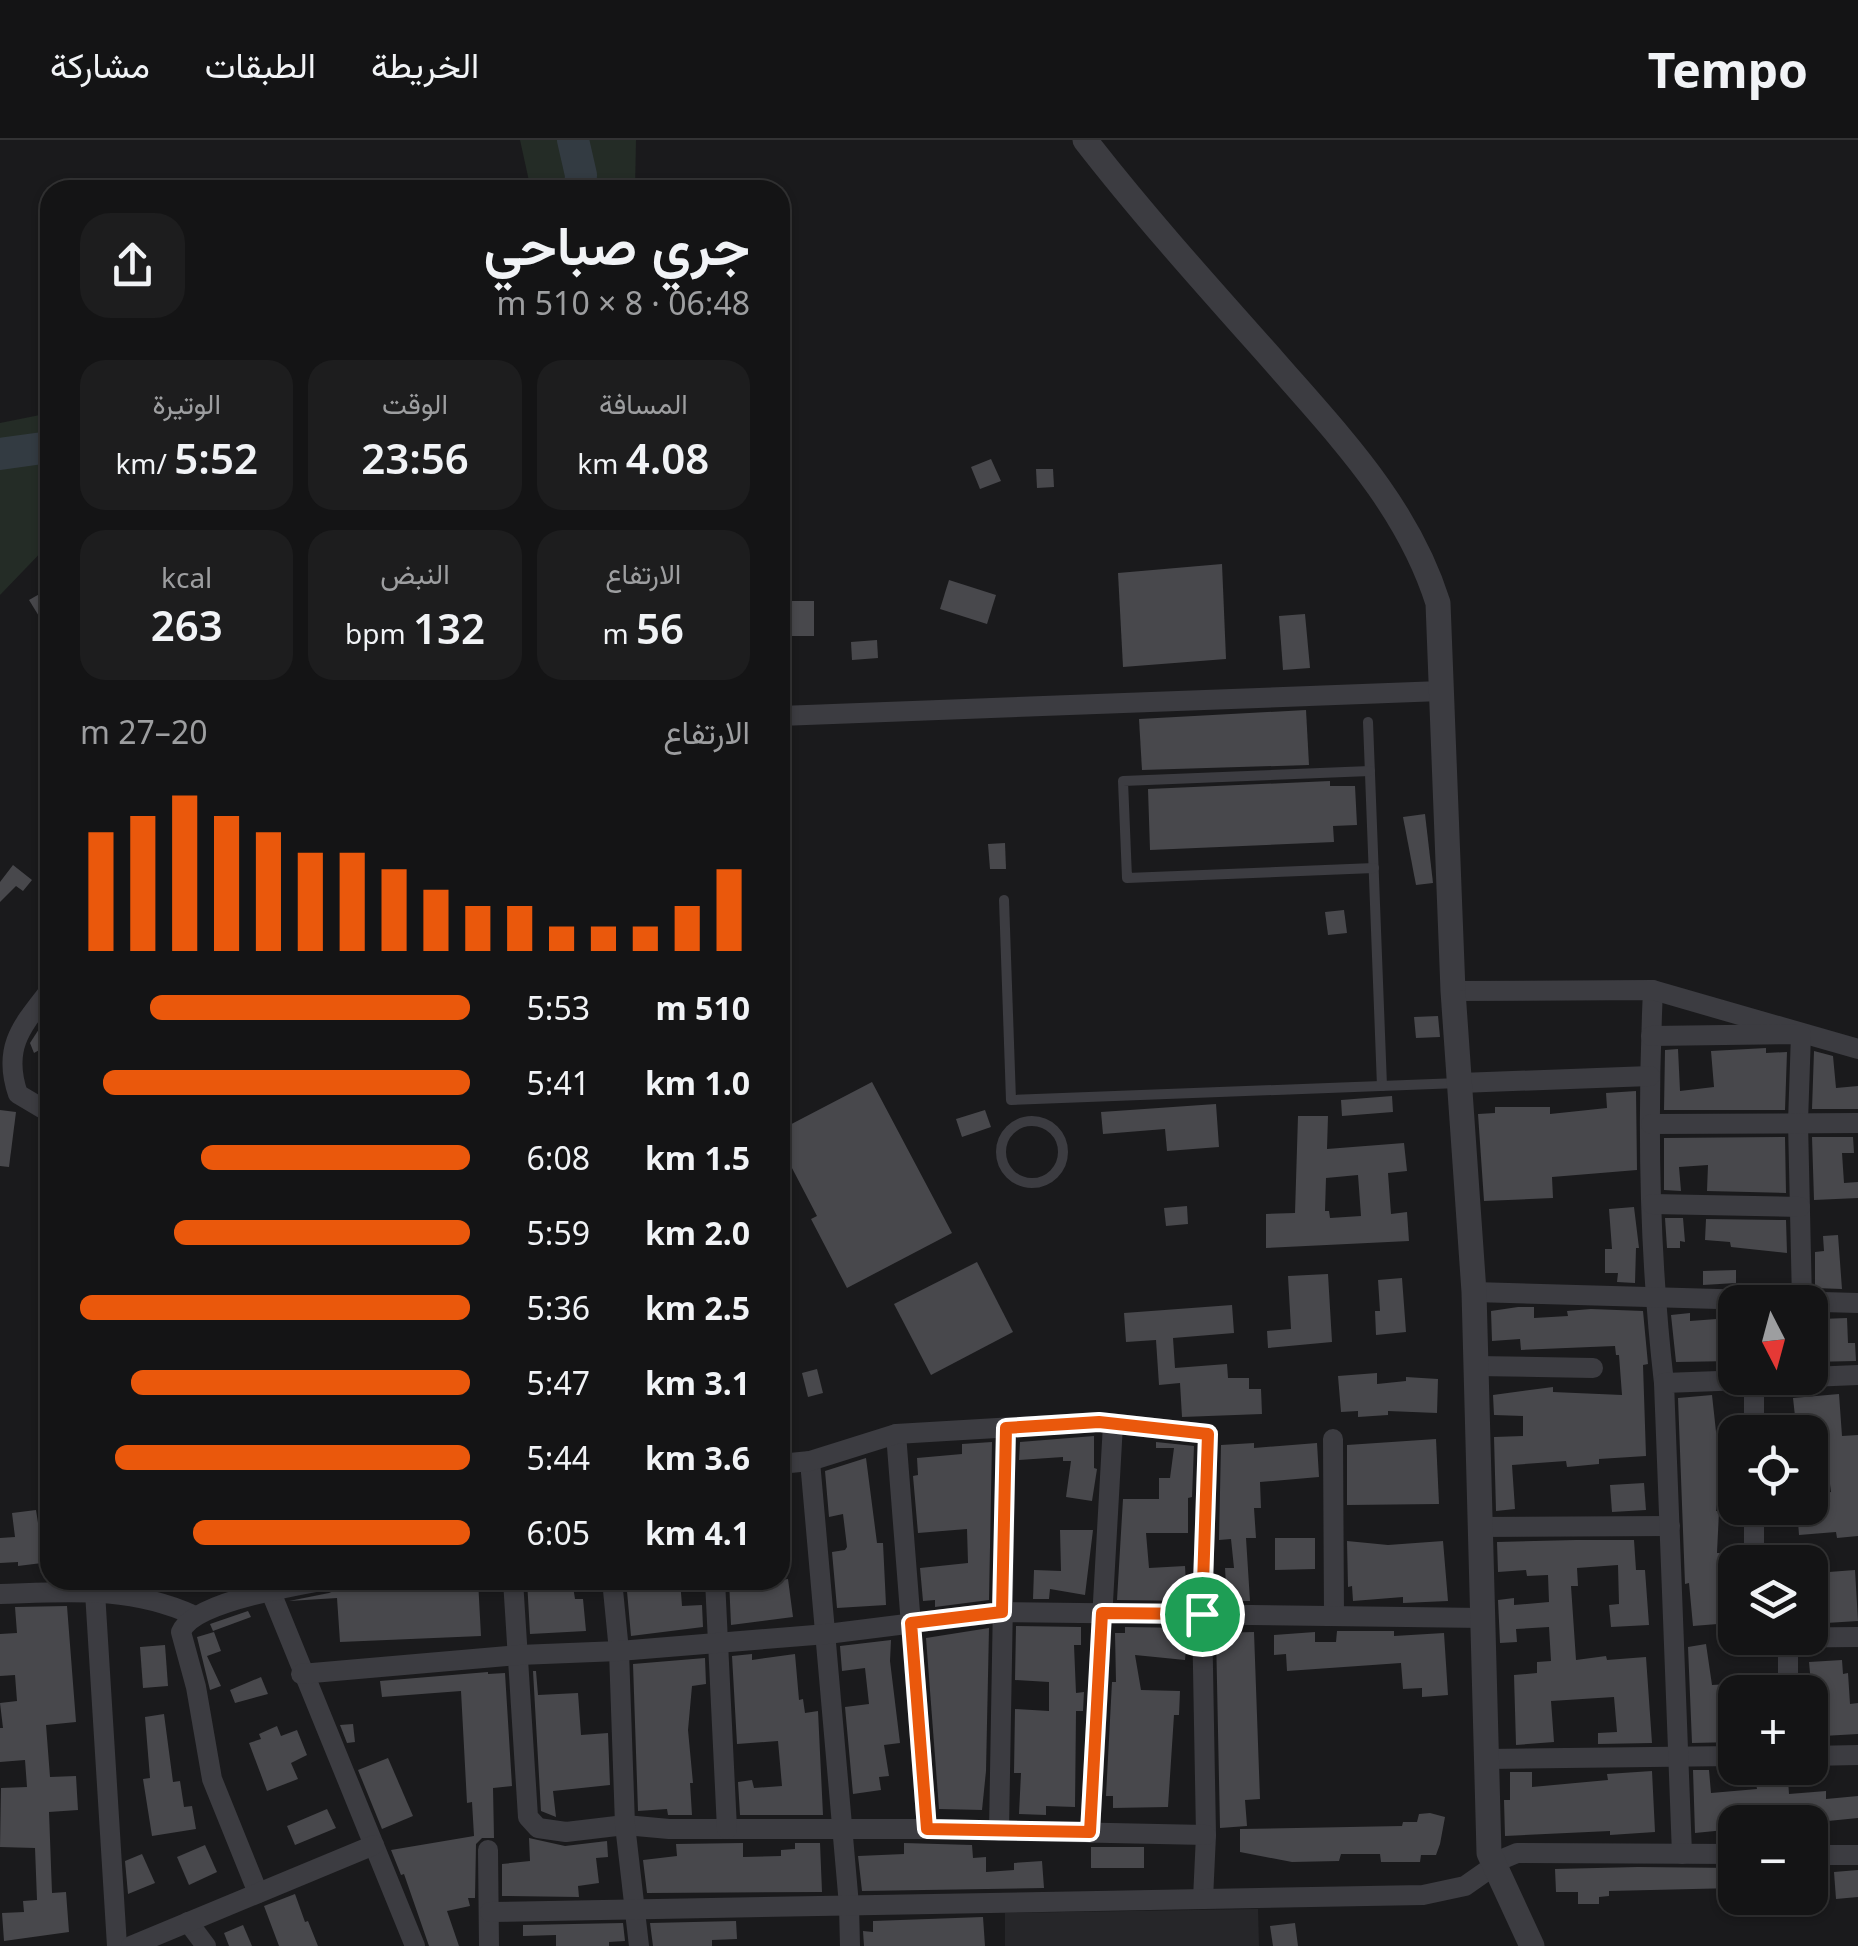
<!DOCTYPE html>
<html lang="ar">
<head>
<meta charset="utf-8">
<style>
	:root { --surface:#141415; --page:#1d1d1e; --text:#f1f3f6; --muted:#9d9ea0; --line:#333334; --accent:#ea580c }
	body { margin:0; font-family:"Noto Sans",Vazirmatn,sans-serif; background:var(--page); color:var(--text); direction:rtl; height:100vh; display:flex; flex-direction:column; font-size:38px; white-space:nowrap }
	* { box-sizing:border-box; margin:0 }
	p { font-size:32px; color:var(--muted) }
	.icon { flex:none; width:55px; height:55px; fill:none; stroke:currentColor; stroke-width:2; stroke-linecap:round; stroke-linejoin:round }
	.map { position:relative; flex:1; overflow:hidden; direction:ltr }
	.sheet { position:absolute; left:40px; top:40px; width:750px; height:1410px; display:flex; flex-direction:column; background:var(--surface); border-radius:30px; box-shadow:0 2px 8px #0004,0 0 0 2px var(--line); direction:rtl }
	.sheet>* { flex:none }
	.needle { width:65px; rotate:174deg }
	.tools { position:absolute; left:1718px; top:1145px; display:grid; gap:20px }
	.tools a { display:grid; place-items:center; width:110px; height:110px; border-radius:20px; background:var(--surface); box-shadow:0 2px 8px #0004,0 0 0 2px var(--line); font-size:50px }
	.pin { position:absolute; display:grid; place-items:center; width:85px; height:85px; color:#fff; margin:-42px; border:5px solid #fff; border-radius:50%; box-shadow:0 2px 10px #0007 }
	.round { display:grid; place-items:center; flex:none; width:105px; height:105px; border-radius:30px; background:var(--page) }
	.summary { display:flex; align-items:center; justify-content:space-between; height:170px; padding:0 40px }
	h1 { font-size:55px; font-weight:600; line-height:75px }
	.metrics { display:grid; grid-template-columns:repeat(3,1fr); gap:15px; height:170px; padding:10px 40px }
	.metrics div { display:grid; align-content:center; border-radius:25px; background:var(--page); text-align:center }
	.metrics b { font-size:42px; font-weight:600 }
	.metrics small { font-size:28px; font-weight:400 }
	.metrics p { font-size:28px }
	.chart { height:280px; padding:20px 40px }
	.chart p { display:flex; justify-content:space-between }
	.chart svg { width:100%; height:180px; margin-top:10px; stroke:var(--accent); stroke-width:6 }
	ul { padding:0 40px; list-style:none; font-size:32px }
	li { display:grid; grid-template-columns:160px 120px 1fr; align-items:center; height:75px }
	li i { height:25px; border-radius:12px; background:var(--accent) }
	header { display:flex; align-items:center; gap:60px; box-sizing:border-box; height:140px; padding:0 50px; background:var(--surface); border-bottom:2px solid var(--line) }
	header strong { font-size:48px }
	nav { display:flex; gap:55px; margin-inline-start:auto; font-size:35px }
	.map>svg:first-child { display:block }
	.built { fill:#262629 }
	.green { fill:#242c26 }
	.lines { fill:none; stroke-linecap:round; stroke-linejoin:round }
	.river { stroke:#333b42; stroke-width:32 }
	.building { fill:#48484c; fill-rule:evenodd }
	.service { stroke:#3c3c41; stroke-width:10 }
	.minor { stroke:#3c3c41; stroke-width:20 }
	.tertiary { stroke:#3c3c41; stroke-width:25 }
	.route-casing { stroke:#fff; stroke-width:20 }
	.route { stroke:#ea580c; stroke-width:12 }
</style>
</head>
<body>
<header>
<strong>Tempo</strong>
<nav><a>الخريطة</a><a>الطبقات</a><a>مشاركة</a></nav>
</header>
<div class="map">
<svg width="1858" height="1806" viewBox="0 0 1858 1806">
	<rect width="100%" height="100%" fill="#1a1a1c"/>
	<polygon class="built" points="1258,1769 1259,1806 1005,1806 1005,1773"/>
	<g class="green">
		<polygon points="520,0 636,0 635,50 531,50"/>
		<polygon points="50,273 50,403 0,455 0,283"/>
	</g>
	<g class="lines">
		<g class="river">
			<polyline points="573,0 581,35 580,50"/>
			<polyline points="0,314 50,307"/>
		</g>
	</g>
	<g class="building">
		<polygon points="991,319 1001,341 980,349 971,327"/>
		<polygon points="1036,329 1053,329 1054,347 1037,348"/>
		<polygon points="1222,424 1226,519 1123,527 1118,433"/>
		<polygon points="949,440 996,455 987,484 940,469"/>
		<polygon points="50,448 50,494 29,460"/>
		<polygon points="780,461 814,461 814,496 781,496"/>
		<polygon points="1305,474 1310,528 1283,530 1279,476"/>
		<polygon points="877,500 878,518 852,520 851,502"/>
		<polygon points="1306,570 1309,625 1142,630 1139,579"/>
		<polygon points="1330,641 1330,646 1355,646 1357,685 1333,686 1334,702 1150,710 1148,649"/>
		<polygon points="1425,674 1433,743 1416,745 1403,677"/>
		<polygon points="1005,703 1006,729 990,729 988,704"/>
		<polygon points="13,725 32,740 23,751 16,746 0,762 0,742"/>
		<polygon points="1344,770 1347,793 1328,795 1325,772"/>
		<polygon points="50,872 50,904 34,913 30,903"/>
		<polygon points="1438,876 1440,897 1416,898 1414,877"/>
		<polygon points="1766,908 1766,913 1787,912 1785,970 1664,970 1665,910 1678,909 1680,951 1714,947 1711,911"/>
		<polygon points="1814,911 1833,916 1836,948 1858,946 1858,969 1812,969"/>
		<polygon points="872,942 952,1093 847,1148 811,1079 817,1076 780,1005 780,990"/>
		<polygon points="1636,951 1637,1030 1552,1037 1553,1058 1484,1061 1478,974 1495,973 1495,967 1550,967 1550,974 1607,968 1606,953"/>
		<polygon points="1392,956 1393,972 1342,976 1341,960"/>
		<polygon points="1216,964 1219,1007 1167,1011 1165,989 1103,994 1101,972"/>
		<polygon points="0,970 16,972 9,1027 0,1026"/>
		<polygon points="985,970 991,987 962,997 956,979"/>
		<path d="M 1298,976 L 1328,976 L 1327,1009 L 1404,1003 L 1407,1031 L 1388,1033 L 1391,1074 L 1407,1072 L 1409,1101 L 1266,1108 L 1266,1074 L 1295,1073 ZM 1358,1035 L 1361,1076 L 1330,1078 L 1329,1071 L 1325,1071 L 1326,1038 Z"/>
		<polygon points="1785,997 1786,1053 1707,1051 1708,1025 1679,1027 1681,1051 1664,1050 1664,998"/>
		<polygon points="1812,997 1853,997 1854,1013 1842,1013 1844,1043 1858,1042 1858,1058 1814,1060"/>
		<polygon points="1187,1066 1188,1084 1166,1086 1164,1068"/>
		<polygon points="1634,1067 1639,1108 1636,1108 1635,1143 1617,1142 1618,1133 1605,1133 1605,1109 1612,1109 1609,1069"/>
		<polygon points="1665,1078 1683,1078 1685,1102 1680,1101 1680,1108 1667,1108"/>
		<polygon points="1706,1079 1786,1080 1787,1113 1731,1107 1730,1102 1705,1100"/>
		<polygon points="1838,1095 1842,1149 1815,1148 1815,1112 1824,1111 1823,1096"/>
		<polygon points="977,1122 1013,1192 931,1235 894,1164"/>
		<polygon points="1736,1130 1736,1143 1703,1145 1703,1131"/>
		<polygon points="1328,1134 1332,1202 1268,1208 1267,1191 1291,1189 1288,1136"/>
		<polygon points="1402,1138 1406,1192 1376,1195 1375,1171 1380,1171 1378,1140"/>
		<polygon points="1232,1165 1234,1193 1173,1198 1175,1228 1227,1224 1228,1238 1249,1238 1249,1249 1261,1249 1262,1274 1182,1277 1180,1243 1159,1245 1156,1200 1126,1202 1124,1173"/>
		<polygon points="1518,1167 1534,1167 1534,1178 1568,1176 1567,1171 1591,1169 1643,1171 1648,1224 1643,1225 1646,1316 1599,1319 1599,1324 1567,1327 1566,1321 1512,1325 1515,1369 1496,1371 1494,1297 1523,1296 1523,1276 1494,1275 1493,1255 1553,1247 1553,1252 1622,1255 1619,1215 1616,1215 1615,1206 1521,1210 1520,1199 1492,1201 1491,1171"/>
		<polygon points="1690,1173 1690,1181 1730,1178 1733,1221 1676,1222 1671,1175"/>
		<polygon points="1847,1178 1848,1203 1855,1203 1856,1221 1810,1222 1810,1196 1822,1195 1821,1179"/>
		<polygon points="817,1229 823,1253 808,1257 802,1233"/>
		<polygon points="1377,1233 1377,1244 1406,1241 1406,1237 1438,1239 1437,1273 1388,1271 1388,1275 1358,1277 1358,1271 1341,1272 1338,1236"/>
		<polygon points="1839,1254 1842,1296 1858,1295 1858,1396 1837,1398 1836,1392 1799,1395 1798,1382 1768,1384 1768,1368 1810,1368 1810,1354 1831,1352 1827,1321 1810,1322 1810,1284 1796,1285 1793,1258"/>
		<polygon points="1712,1255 1720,1328 1717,1328 1716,1371 1719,1371 1717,1413 1723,1413 1730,1483 1693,1486 1689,1443 1685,1444 1678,1258"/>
		<polygon points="1094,1296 1094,1328 1097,1329 1092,1361 1066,1357 1071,1321 1063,1321 1063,1317 1019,1320 1020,1302"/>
		<polygon points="1436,1299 1439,1364 1347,1365 1347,1305"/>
		<polygon points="992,1302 989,1460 935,1467 935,1460 923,1461 920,1428 968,1423 967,1389 918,1393 913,1336 918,1335 917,1318 962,1314 962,1304"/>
		<polygon points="1156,1302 1194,1306 1192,1357 1188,1358 1188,1393 1146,1393 1149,1428 1185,1426 1187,1461 1117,1460 1123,1359 1159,1359 1159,1338 1170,1338 1174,1308 1156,1308"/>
		<polygon points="1254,1303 1254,1308 1317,1303 1319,1337 1260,1342 1261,1368 1254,1368 1256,1398 1246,1398 1250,1461 1227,1461 1225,1428 1234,1428 1231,1399 1219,1400 1221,1305"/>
		<polygon points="866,1318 877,1403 883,1403 886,1465 837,1468 832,1412 845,1410 847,1407 843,1374 829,1377 825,1331"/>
		<polygon points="1644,1343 1646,1370 1612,1372 1610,1345"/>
		<polygon points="36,1370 38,1383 50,1382 50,1422 18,1426 18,1422 0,1423 0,1398 15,1397 12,1373"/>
		<polygon points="1060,1390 1093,1390 1085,1455 1050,1449 1049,1459 1033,1459 1034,1430 1061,1431"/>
		<polygon points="1275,1398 1315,1398 1315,1429 1275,1430"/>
		<polygon points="1576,1400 1634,1400 1636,1430 1645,1430 1649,1485 1611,1487 1609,1465 1619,1464 1618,1425 1577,1428 1578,1446 1571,1446 1576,1520 1606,1516 1607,1520 1646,1517 1652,1603 1598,1604 1598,1593 1617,1592 1614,1557 1551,1561 1554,1602 1516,1605 1514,1535 1537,1533 1537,1522 1551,1521 1549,1487 1516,1489 1517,1502 1500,1503 1498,1460 1514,1458 1514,1465 1549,1462 1548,1435 1527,1436 1526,1430 1498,1432 1497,1402"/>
		<polygon points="1347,1401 1388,1405 1443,1401 1448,1461 1403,1463 1403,1457 1353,1461 1352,1446 1348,1447"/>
		<polygon points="1855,1430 1858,1481 1810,1484 1810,1442 1829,1441 1829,1432"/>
		<polygon points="788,1439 793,1477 731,1485 729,1440 742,1440 743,1445"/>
		<polygon points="339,1440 478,1440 481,1496 340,1502 337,1458 289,1461 329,1453 336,1450"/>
		<polygon points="527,1440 572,1440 575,1459 583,1459 586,1491 530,1494"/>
		<polygon points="626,1440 680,1440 682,1466 702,1465 703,1487 631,1496"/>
		<polygon points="67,1466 76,1582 46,1585 50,1637 76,1636 78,1670 49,1672 52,1753 66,1752 69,1792 4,1801 2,1773 24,1772 23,1761 37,1760 35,1708 0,1707 1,1648 27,1647 25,1620 0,1622 0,1588 3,1588 0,1563 17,1561 15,1535 0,1536 0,1494 17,1493 15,1467"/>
		<polygon points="248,1471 251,1477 213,1491 210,1484"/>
		<polygon points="1016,1486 1081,1487 1081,1505 1074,1505 1076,1553 1084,1552 1083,1571 1076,1571 1075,1667 1046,1666 1046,1675 1019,1674 1021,1633 1014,1633 1015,1569 1049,1571 1049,1542 1015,1540"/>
		<polygon points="1125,1487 1188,1488 1185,1520 1135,1515 1141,1550 1180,1551 1179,1575 1174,1575 1168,1667 1113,1668 1113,1656 1106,1656 1112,1542 1116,1542 1115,1493 1125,1493"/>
		<polygon points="989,1488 986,1631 982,1670 939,1669 926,1498"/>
		<polygon points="1337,1491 1394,1491 1394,1496 1444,1493 1448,1555 1422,1557 1422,1548 1403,1549 1401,1523 1287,1531 1286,1514 1274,1515 1274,1495 1315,1492 1315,1502 1336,1502"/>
		<polygon points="214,1492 221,1511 207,1516 221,1546 210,1550 197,1497"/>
		<polygon points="1254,1492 1260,1659 1245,1660 1247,1686 1220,1688 1216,1493"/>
		<polygon points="891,1500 890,1521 900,1603 884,1605 889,1636 879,1637 881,1650 853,1654 845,1567 869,1564 865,1528 842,1531 840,1506"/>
		<polygon points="1706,1504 1712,1545 1729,1544 1731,1579 1735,1579 1735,1602 1692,1603 1688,1507"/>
		<polygon points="165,1505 168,1546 143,1548 140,1507"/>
		<polygon points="752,1514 752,1520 795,1514 799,1560 803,1559 805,1573 818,1571 823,1675 740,1675 738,1642 752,1640 754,1648 782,1646 778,1601 737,1604 732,1516"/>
		<polygon points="705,1518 706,1544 692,1546 688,1590 693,1643 690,1643 692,1675 668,1675 667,1669 638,1671 633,1524"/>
		<polygon points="1842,1520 1843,1534 1848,1533 1850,1564 1858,1563 1858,1594 1823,1596 1820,1554 1812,1555 1809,1522"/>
		<polygon points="533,1531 536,1531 538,1555 578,1553 581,1595 608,1593 610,1645 553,1651 556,1677 541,1671"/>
		<polygon points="488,1532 488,1534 505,1533 512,1646 493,1648 494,1698 482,1698 476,1704 475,1758 468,1758 470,1766 447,1771 459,1806 429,1806 404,1734 401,1735 391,1710 474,1696 472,1662 467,1663 461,1551 382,1557 380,1541"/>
		<polygon points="261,1537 268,1554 235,1563 230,1550"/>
		<polygon points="164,1574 173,1642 180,1641 184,1667 192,1666 196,1689 152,1696 143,1639 150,1638 145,1577"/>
		<polygon points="353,1584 355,1602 347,1603 340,1585"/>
		<polygon points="277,1586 281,1596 297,1590 307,1615 291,1623 298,1639 267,1651 249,1603 261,1599 259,1594"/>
		<polygon points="388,1618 413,1676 382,1689 358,1630"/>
		<polygon points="1693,1630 1709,1630 1711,1653 1757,1649 1756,1643 1788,1640 1789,1654 1826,1651 1826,1659 1858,1656 1858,1678 1828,1681 1828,1688 1810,1689 1810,1682 1735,1682 1735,1689 1695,1693"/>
		<polygon points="1652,1631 1655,1692 1610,1695 1610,1691 1505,1696 1504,1660 1510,1660 1510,1632 1532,1632 1532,1647 1608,1640 1607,1634"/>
		<polygon points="327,1669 336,1688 295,1705 287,1686"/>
		<polygon points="1430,1673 1445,1677 1440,1704 1436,1715 1421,1715 1420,1722 1381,1722 1380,1714 1341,1714 1339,1721 1292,1722 1240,1712 1240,1689 1402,1686 1403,1682 1417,1682 1419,1674"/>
		<polygon points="529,1698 565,1706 607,1701 608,1717 596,1718 599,1743 578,1746 579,1757 502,1756 502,1724 530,1721"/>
		<polygon points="743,1703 743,1717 781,1716 781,1710 795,1709 795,1703 820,1703 822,1752 647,1753 643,1720 677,1716 676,1704"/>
		<polygon points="904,1703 972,1705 973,1718 986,1717 986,1732 1014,1730 1014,1723 1042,1721 1044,1748 862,1751 858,1716 904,1714"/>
		<polygon points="205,1705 217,1732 189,1745 177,1717"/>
		<rect x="1091" y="1707" width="53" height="21"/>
		<polygon points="142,1714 155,1743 128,1754 125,1721"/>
		<polygon points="1638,1727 1735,1728 1735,1748 1609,1751 1609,1756 1599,1757 1599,1764 1578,1764 1578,1752 1556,1752 1555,1729"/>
		<polygon points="1858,1730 1858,1757 1836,1759 1834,1732"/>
		<polygon points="295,1754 305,1782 308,1781 318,1806 279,1806 264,1766"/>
		<polygon points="983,1777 985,1806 864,1806 863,1791 873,1792 873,1781"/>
		<polygon points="736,1781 737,1799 712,1800 712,1806 653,1806 650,1783"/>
		<polygon points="623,1783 625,1801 609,1802 609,1806 556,1806 556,1795 523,1796 523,1785"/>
		<polygon points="1295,1783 1298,1806 1273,1806 1270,1786"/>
		<polygon points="243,1785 252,1806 229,1806 224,1793"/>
	</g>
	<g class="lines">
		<g class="service">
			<polyline points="1368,582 1382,946"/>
			<polyline points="1370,631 1123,641 1127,738 1374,728"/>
			<polyline points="1004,760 1011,960 1459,943"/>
			<circle cx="1032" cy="1012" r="31"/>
		</g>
		<g class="minor">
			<polyline points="780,576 1441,551"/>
			<path d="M 50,850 C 22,886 2,907 18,954 L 50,973"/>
			<path d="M 1653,850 C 1647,981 1649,1113 1664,1243"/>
			<polyline points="1453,851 1653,850 1858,909"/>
			<polyline points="1651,896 1801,894 1798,982 1802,1161"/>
			<polyline points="1460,943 1650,936"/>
			<polyline points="1651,984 1858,983"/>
			<polyline points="1652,1064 1800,1067"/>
			<polyline points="1474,1152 1858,1163"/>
			<polyline points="1476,1226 1593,1228"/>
			<polyline points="1810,1237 1858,1235"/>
			<polyline points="1754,1292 1754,1239"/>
			<polyline points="896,1294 927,1689"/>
			<polyline points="1333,1299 1334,1476"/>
			<polyline points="810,1321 849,1765 850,1806"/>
			<polyline points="780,1324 810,1321 896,1294 1099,1282 1208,1294 1202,1473 1206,1695 1203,1759"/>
			<polyline points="1480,1387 1670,1386"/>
			<polyline points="1754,1422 1754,1368"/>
			<polyline points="266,1440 415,1806"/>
			<polyline points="513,1440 528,1677 538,1688 566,1692 625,1685 669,1689 927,1689 1206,1695"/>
			<polyline points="612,1440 619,1511 625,1685 639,1806"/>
			<polyline points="715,1440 727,1689"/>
			<polyline points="95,1452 117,1806"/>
			<path d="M 0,1454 C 69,1452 129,1446 193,1475"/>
			<polyline points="1754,1498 1858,1497"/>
			<polyline points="1788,1498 1788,1552"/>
			<polyline points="301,1534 519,1515 619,1511 827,1494 1002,1472 1483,1478"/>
			<polyline points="1810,1616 1858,1615"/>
			<polyline points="1487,1619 1735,1616"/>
			<polyline points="999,1691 1006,1288"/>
			<polyline points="1090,1693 1113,1284"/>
			<polyline points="488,1710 489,1806"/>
			<polyline points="1682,1714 1664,1243 1804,1238"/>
			<polyline points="1810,1715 1858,1715"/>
			<path d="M 258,1753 L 212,1639 L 196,1547 L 181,1492 C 193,1462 294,1446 326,1440"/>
			<polyline points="490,1772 1423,1755 1465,1746 1505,1718 1517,1713 1735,1714"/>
			<polyline points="188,1782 206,1806"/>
			<polyline points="131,1806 374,1705"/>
		</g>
		<path class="tertiary" d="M 1085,0 C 1144,76 1209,148 1273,220 C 1339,296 1407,365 1438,463 L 1453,851 L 1474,1152 L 1489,1713 L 1532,1806"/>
	</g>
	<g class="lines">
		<defs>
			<polygon id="route" points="1099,1282 1208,1294 1202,1474 1102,1473 1090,1692 927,1689 911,1483 1002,1472 1006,1288"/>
		</defs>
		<use href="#route" class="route-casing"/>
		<use href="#route" class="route"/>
	</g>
</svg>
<div class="tools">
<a><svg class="needle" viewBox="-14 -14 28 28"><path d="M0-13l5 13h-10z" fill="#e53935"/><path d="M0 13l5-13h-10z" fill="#9d9ea0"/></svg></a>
<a><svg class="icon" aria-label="locate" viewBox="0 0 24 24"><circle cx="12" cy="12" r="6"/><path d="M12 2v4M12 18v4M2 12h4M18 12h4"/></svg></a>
<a><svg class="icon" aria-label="layers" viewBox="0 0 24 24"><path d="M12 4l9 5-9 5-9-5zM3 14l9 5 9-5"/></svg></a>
<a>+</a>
<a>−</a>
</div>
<div class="pin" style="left:1202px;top:1474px;background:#1e9e55"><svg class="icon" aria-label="arrive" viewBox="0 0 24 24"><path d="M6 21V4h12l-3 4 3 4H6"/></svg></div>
<section class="sheet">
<div class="summary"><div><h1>جري صباحي</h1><p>06:48 · 8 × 510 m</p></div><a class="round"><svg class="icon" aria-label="share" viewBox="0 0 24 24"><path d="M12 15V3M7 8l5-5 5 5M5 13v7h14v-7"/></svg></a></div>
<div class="metrics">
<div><p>المسافة</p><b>4.08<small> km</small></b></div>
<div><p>الوقت</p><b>23:56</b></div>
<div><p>الوتيرة</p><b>5:52<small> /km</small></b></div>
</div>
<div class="metrics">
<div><p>الارتفاع</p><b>56<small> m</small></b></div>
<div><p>النبض</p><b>132<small> bpm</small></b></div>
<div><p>kcal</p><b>263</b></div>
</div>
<div class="chart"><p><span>الارتفاع</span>20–27 m</p>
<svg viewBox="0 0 160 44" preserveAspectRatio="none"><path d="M5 44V15M15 44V11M25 44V6M35 44V11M45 44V15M55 44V20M65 44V20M75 44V24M85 44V29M95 44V33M105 44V33M115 44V38M125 44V38M135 44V38M145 44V33M155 44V24"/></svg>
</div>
<ul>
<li><b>510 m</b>5:53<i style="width:82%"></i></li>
<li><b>1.0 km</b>5:41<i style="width:94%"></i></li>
<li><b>1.5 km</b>6:08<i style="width:69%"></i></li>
<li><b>2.0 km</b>5:59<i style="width:76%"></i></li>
<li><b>2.5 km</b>5:36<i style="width:100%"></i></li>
<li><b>3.1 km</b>5:47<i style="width:87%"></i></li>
<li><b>3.6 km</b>5:44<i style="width:91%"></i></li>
<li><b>4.1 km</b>6:05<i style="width:71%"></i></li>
</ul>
</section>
</div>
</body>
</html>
